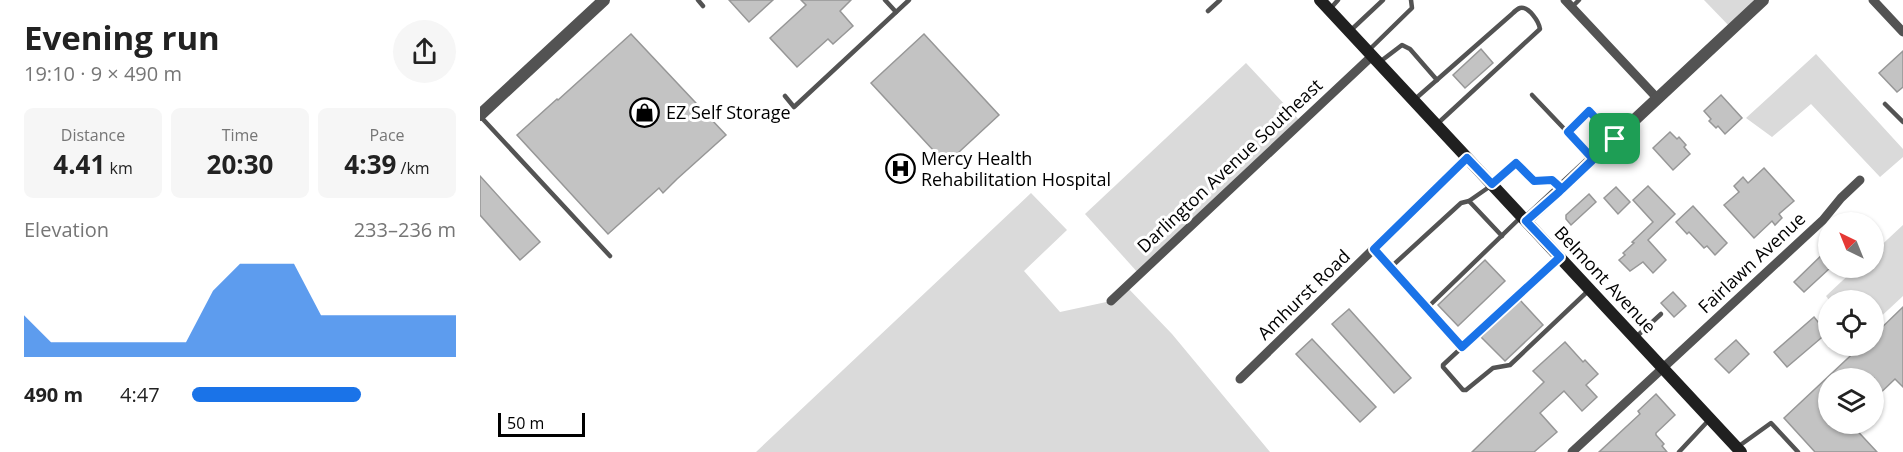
<!DOCTYPE html>
<html lang="en">
<head>
<meta charset="utf-8">
<style>
	:root { --surface:#fff; --page:#f6f6f6; --text:#222; --muted:#767676; --accent:#1a73e8 }
	body { margin:0; font-family:"Open Sans",sans-serif; background:var(--page); color:var(--text); height:100vh; display:flex; flex-direction:column; font-size:22px; white-space:nowrap }
	* { box-sizing:border-box; margin:0 }
	p { font-size:20px; color:var(--muted) }
	.icon { flex:none; width:33px; height:33px; fill:none; stroke:currentColor; stroke-width:2; stroke-linecap:round; stroke-linejoin:round }
	.map { position:relative; flex:1; overflow:hidden }
	.drawer { display:flex; flex-direction:column; background:var(--surface); width:480px }
	.drawer>* { flex:none }
	.needle { width:39px; rotate:317deg }
	.controls { position:absolute; left:1338px; top:212px; display:grid; gap:12px }
	.controls a { display:grid; place-items:center; width:66px; height:66px; border-radius:50%; background:var(--surface); box-shadow:0 2px 4px #0004; font-size:30px }
	.scale { position:absolute; left:18px; bottom:15px; width:87px; box-sizing:border-box; padding-left:6px; border:3px solid #000; border-top:0; font-size:16px; line-height:21px; white-space:nowrap; color:#000; -webkit-text-stroke:4px #fff; paint-order:stroke }
	.pin { position:absolute; display:grid; place-items:center; width:51px; height:51px; color:#fff; margin:-26px; border-radius:12px; box-shadow:0 3px 9px #0006 }
	.round { display:grid; place-items:center; flex:none; width:63px; height:63px; border-radius:32px; background:var(--page) }
	.summary { display:flex; align-items:center; justify-content:space-between; height:102px; padding:0 24px }
	h1 { font-size:33px; font-weight:700; line-height:45px }
	.stats { display:grid; grid-template-columns:repeat(3,1fr); gap:9px; height:102px; padding:6px 24px }
	.stats div { display:grid; align-content:center; border-radius:9px; background:var(--page); text-align:center }
	.stats b { font-size:26px; font-weight:700 }
	.stats small { font-size:16px; font-weight:400 }
	.stats p { font-size:16px }
	.chart { height:168px; padding:12px 24px }
	.chart p { display:flex; justify-content:space-between }
	.chart svg { width:100%; height:108px; margin-top:6px; fill:var(--accent); opacity:.7 }
	ul { padding:0 24px; list-style:none; font-size:20px }
	li { display:grid; grid-template-columns:96px 72px 1fr; align-items:center; height:45px }
	li i { height:15px; border-radius:8px; background:var(--accent) }
	main { display:flex; flex:1; min-height:0 }
	.map>svg:first-child { display:block }
	.green { fill:#dadada }
	.building { fill:#c3c3c3; stroke:#979797; stroke-width:1.5 }
	.lines { fill:none; stroke-linecap:round; stroke-linejoin:round }
	.service { stroke:#535353; stroke-width:4.5 }
	.minor { stroke:#535353; stroke-width:9 }
	.tertiary { stroke:#535353; stroke-width:12 }
	.secondary { stroke:#202020; stroke-width:12 }
	.route-casing { stroke:#fff; stroke-width:12 }
	.route { stroke:#1a73e8; stroke-width:8 }
	.labels { text-anchor:middle; stroke-width:6; stroke-linejoin:round; paint-order:stroke }
	.poi-label { font-size:18px; fill:#000; stroke:#fff; text-anchor:start }
	.street-label { font-size:18px; fill:#000; stroke:#fff }
</style>
</head>
<body>
<main>
<section class="drawer">
<div class="summary"><div><h1>Evening run</h1><p>19:10 · 9 × 490 m</p></div><a class="round"><svg class="icon" aria-label="share" viewBox="0 0 24 24"><path d="M12 15V3M7 8l5-5 5 5M5 13v7h14v-7"/></svg></a></div>
<div class="stats">
<div><p>Distance</p><b>4.41<small> km</small></b></div>
<div><p>Time</p><b>20:30</b></div>
<div><p>Pace</p><b>4:39<small> /km</small></b></div>
</div>
<div class="chart"><p><span>Elevation</span>233–236 m</p>
<svg viewBox="0 0 160 44" preserveAspectRatio="none"><path d="M0 44V27L10 38L20 38L30 38L40 38L50 38L60 38L70 17L80 6L90 6L100 6L110 27L120 27L130 27L140 27L150 27L160 27V44z"/></svg>
</div>
<ul>
<li><b>490 m</b>4:47<i style="width:64%"></i></li>
</ul>
</section>
<div class="map">
<svg width="1423" height="452" viewBox="0 0 1423 452">
	<rect width="100%" height="100%" fill="#fff"/>
	<g class="green">
		<polygon points="1224,0 1283,0 1252,29"/>
		<polygon points="1336,54 1423,149 1423,157 1400,177 1331,104 1292,137 1266,118"/>
		<polygon points="766,63 822,123 659,274 605,214"/>
		<polygon points="551,193 587,230 544,271 580,312 631,301 646,286 692,334 790,452 276,452"/>
		<polygon points="1423,225 1423,296 1394,323 1394,300 1349,300 1346,296 1377,267 1394,267 1394,252"/>
	</g>
	<g class="building">
		<polygon points="249,0 293,0 269,22"/>
		<polygon points="321,0 371,0 360,11 373,26 353,44 348,39 317,67 290,38 326,5"/>
		<polygon points="151,34 246,135 197,179 183,193 179,188 128,234 37,135 77,99 78,100"/>
		<polygon points="444,34 519,115 466,164 391,83"/>
		<polygon points="1001,49 1013,63 985,88 973,75"/>
		<polygon points="1423,51 1423,87 1417,92 1399,73"/>
		<polygon points="1241,95 1262,118 1245,134 1238,126 1236,128 1229,121 1231,119 1224,111"/>
		<polygon points="1190,132 1197,139 1199,137 1206,145 1204,147 1210,154 1193,170 1173,148"/>
		<polygon points="1284,168 1314,201 1299,214 1302,218 1295,225 1292,221 1274,238 1244,205 1259,192 1254,186 1263,177 1268,183"/>
		<polygon points="0,176 60,242 40,260 0,215"/>
		<polygon points="1168,186 1195,214 1168,240 1186,260 1173,273 1163,262 1150,271 1139,260 1145,255 1143,253 1154,243 1152,242 1173,222 1153,200"/>
		<polygon points="1136,187 1150,202 1138,214 1124,198"/>
		<polygon points="1109,194 1116,202 1091,225 1086,219 1086,215"/>
		<polygon points="1213,206 1247,243 1235,255 1227,246 1224,248 1209,232 1207,234 1196,222"/>
		<polygon points="1348,249 1348,267 1350,268 1324,292 1314,282"/>
		<polygon points="1005,260 1025,281 978,326 958,305"/>
		<polygon points="1193,292 1206,306 1194,317 1181,303"/>
		<polygon points="1040,300 1063,325 1025,361 1001,337"/>
		<polygon points="1423,307 1423,387 1415,379 1394,399 1394,378 1348,378 1348,423 1370,423 1397,452 1335,452 1304,418 1382,345 1394,345 1394,335"/>
		<polygon points="869,309 931,378 914,393 852,324"/>
		<polygon points="1334,317 1347,333 1307,367 1294,352"/>
		<polygon points="832,339 896,407 880,422 816,354"/>
		<polygon points="1256,340 1269,354 1249,373 1235,359"/>
		<polygon points="1085,342 1103,362 1105,360 1118,374 1106,385 1117,397 1102,411 1084,391 1060,413 1077,432 1054,452 992,452 1064,382 1053,371"/>
		<polygon points="1176,394 1195,415 1176,433 1176,435 1184,444 1182,446 1187,452 1119,452 1160,414 1158,411"/>
	</g>
	<g class="lines">
		<g class="service">
			<polyline points="218,0 223,6"/>
			<polyline points="405,0 416,12"/>
			<polyline points="1092,7 1099,0"/>
			<polyline points="850,9 858,0"/>
			<polyline points="728,11 740,0"/>
			<polyline points="870,31 903,0"/>
			<polyline points="890,49 932,8 931,0"/>
			<polyline points="901,61 922,45 930,49 957,80"/>
			<polyline points="1052,95 1112,158"/>
			<polyline points="305,96 314,107 429,0"/>
			<path d="M 934,100 L 1032,14 C 1034,12 1037,9 1040,8 C 1049,6 1059,22 1060,29 L 956,125"/>
			<polyline points="1405,104 1423,122"/>
			<polyline points="0,116 130,256"/>
			<polyline points="1088,132 1109,111 1134,137"/>
			<polyline points="1022,236 989,201 1012,185 1036,163 1054,181 1072,180 1080,188"/>
			<polyline points="894,249 982,347"/>
			<polyline points="1079,257 963,365 963,367 983,390 986,390 1013,368 1030,365 1108,291"/>
			<polyline points="911,267 981,203 989,201"/>
			<polyline points="947,308 1040,218"/>
			<polyline points="1156,337 1181,314"/>
			<polyline points="1259,446 1291,423 1318,452"/>
			<polyline points="1199,452 1228,421"/>
		</g>
		<g class="minor">
			<polyline points="1085,0 1177,98"/>
			<polyline points="1393,0 1423,32"/>
			<polyline points="631,301 892,56"/>
			<polyline points="760,379 987,158"/>
			<polyline points="1092,452 1343,220 1361,198 1380,180"/>
		</g>
		<g class="tertiary">
			<polyline points="0,115 124,0"/>
			<polyline points="1046,221 1283,0"/>
		</g>
		<polyline class="secondary" points="840,0 1261,452"/>
	</g>
	<g class="lines">
		<defs>
			<polyline id="route" points="1135,139 1082,189 1072,180 1054,181 1036,163 1012,184 987,158 894,249 982,347 1080,257 1046,221 1079,192 1082,189 1113,159 1088,132 1109,111 1135,139"/>
		</defs>
		<use href="#route" class="route-casing"/>
		<use href="#route" class="route"/>
	</g>
	<defs>
		<symbol id="shop-ring" viewBox="-11 -11 22 22"><circle r="9.5" fill="#fff" stroke="#000" stroke-width="1.5"/><path d="M-5-2.5h2.3a2.7 3.5 0 0 1 5.4 0H5L5.5 6h-11ZM-1.5-2.5h3a1.5 2.3 0 0 0-3 0Z" fill="#000"/></symbol>
		<symbol id="hospital-ring" viewBox="-11 -11 22 22"><circle r="9.5" fill="#fff" stroke="#000" stroke-width="1.5"/><path d="M-5-5h3v3.5h4V-5h3V5h-3V1.5h-4V5h-3Z" fill="#000"/></symbol>
	</defs>
	<g fill-rule="evenodd">
		<use href="#shop-ring" x="148" y="96" width="33" height="33"/>
		<use href="#hospital-ring" x="404" y="152" width="33" height="33"/>
	</g>
	<g class="labels">
		<g class="poi-label">
			<text x="186" y="119">EZ Self Storage</text>
			<text x="441" y="165">Mercy Health<tspan x="441" dy="21">Rehabilitation Hospital</tspan></text>
		</g>
		<g class="street-label">
			<text transform="translate(750 166) rotate(-43)" y="6">Darlington Avenue Southeast</text>
			<text transform="translate(1272 263) rotate(-43)" y="6">Fairlawn Avenue</text>
			<text transform="translate(1125 280) rotate(47)" y="6">Belmont Avenue</text>
			<text transform="translate(824 295) rotate(-44)" y="6">Amhurst Road</text>
		</g>
	</g>
</svg>
<div class="controls">
<a><svg class="needle" viewBox="-14 -14 28 28"><path d="M0-13l5 13h-10z" fill="#e53935"/><path d="M0 13l5-13h-10z" fill="#767676"/></svg></a>
<a><svg class="icon" aria-label="locate" viewBox="0 0 24 24"><circle cx="12" cy="12" r="6"/><path d="M12 2v4M12 18v4M2 12h4M18 12h4"/></svg></a>
<a><svg class="icon" aria-label="layers" viewBox="0 0 24 24"><path d="M12 4l9 5-9 5-9-5zM3 14l9 5 9-5"/></svg></a>
</div>
<div class="scale">50 m</div>
<div class="pin" style="left:1135px;top:139px;background:#1e9e55"><svg class="icon" aria-label="arrive" viewBox="0 0 24 24"><path d="M6 21V4h12l-3 4 3 4H6"/></svg></div>
</div>
</main>
</body>
</html>
